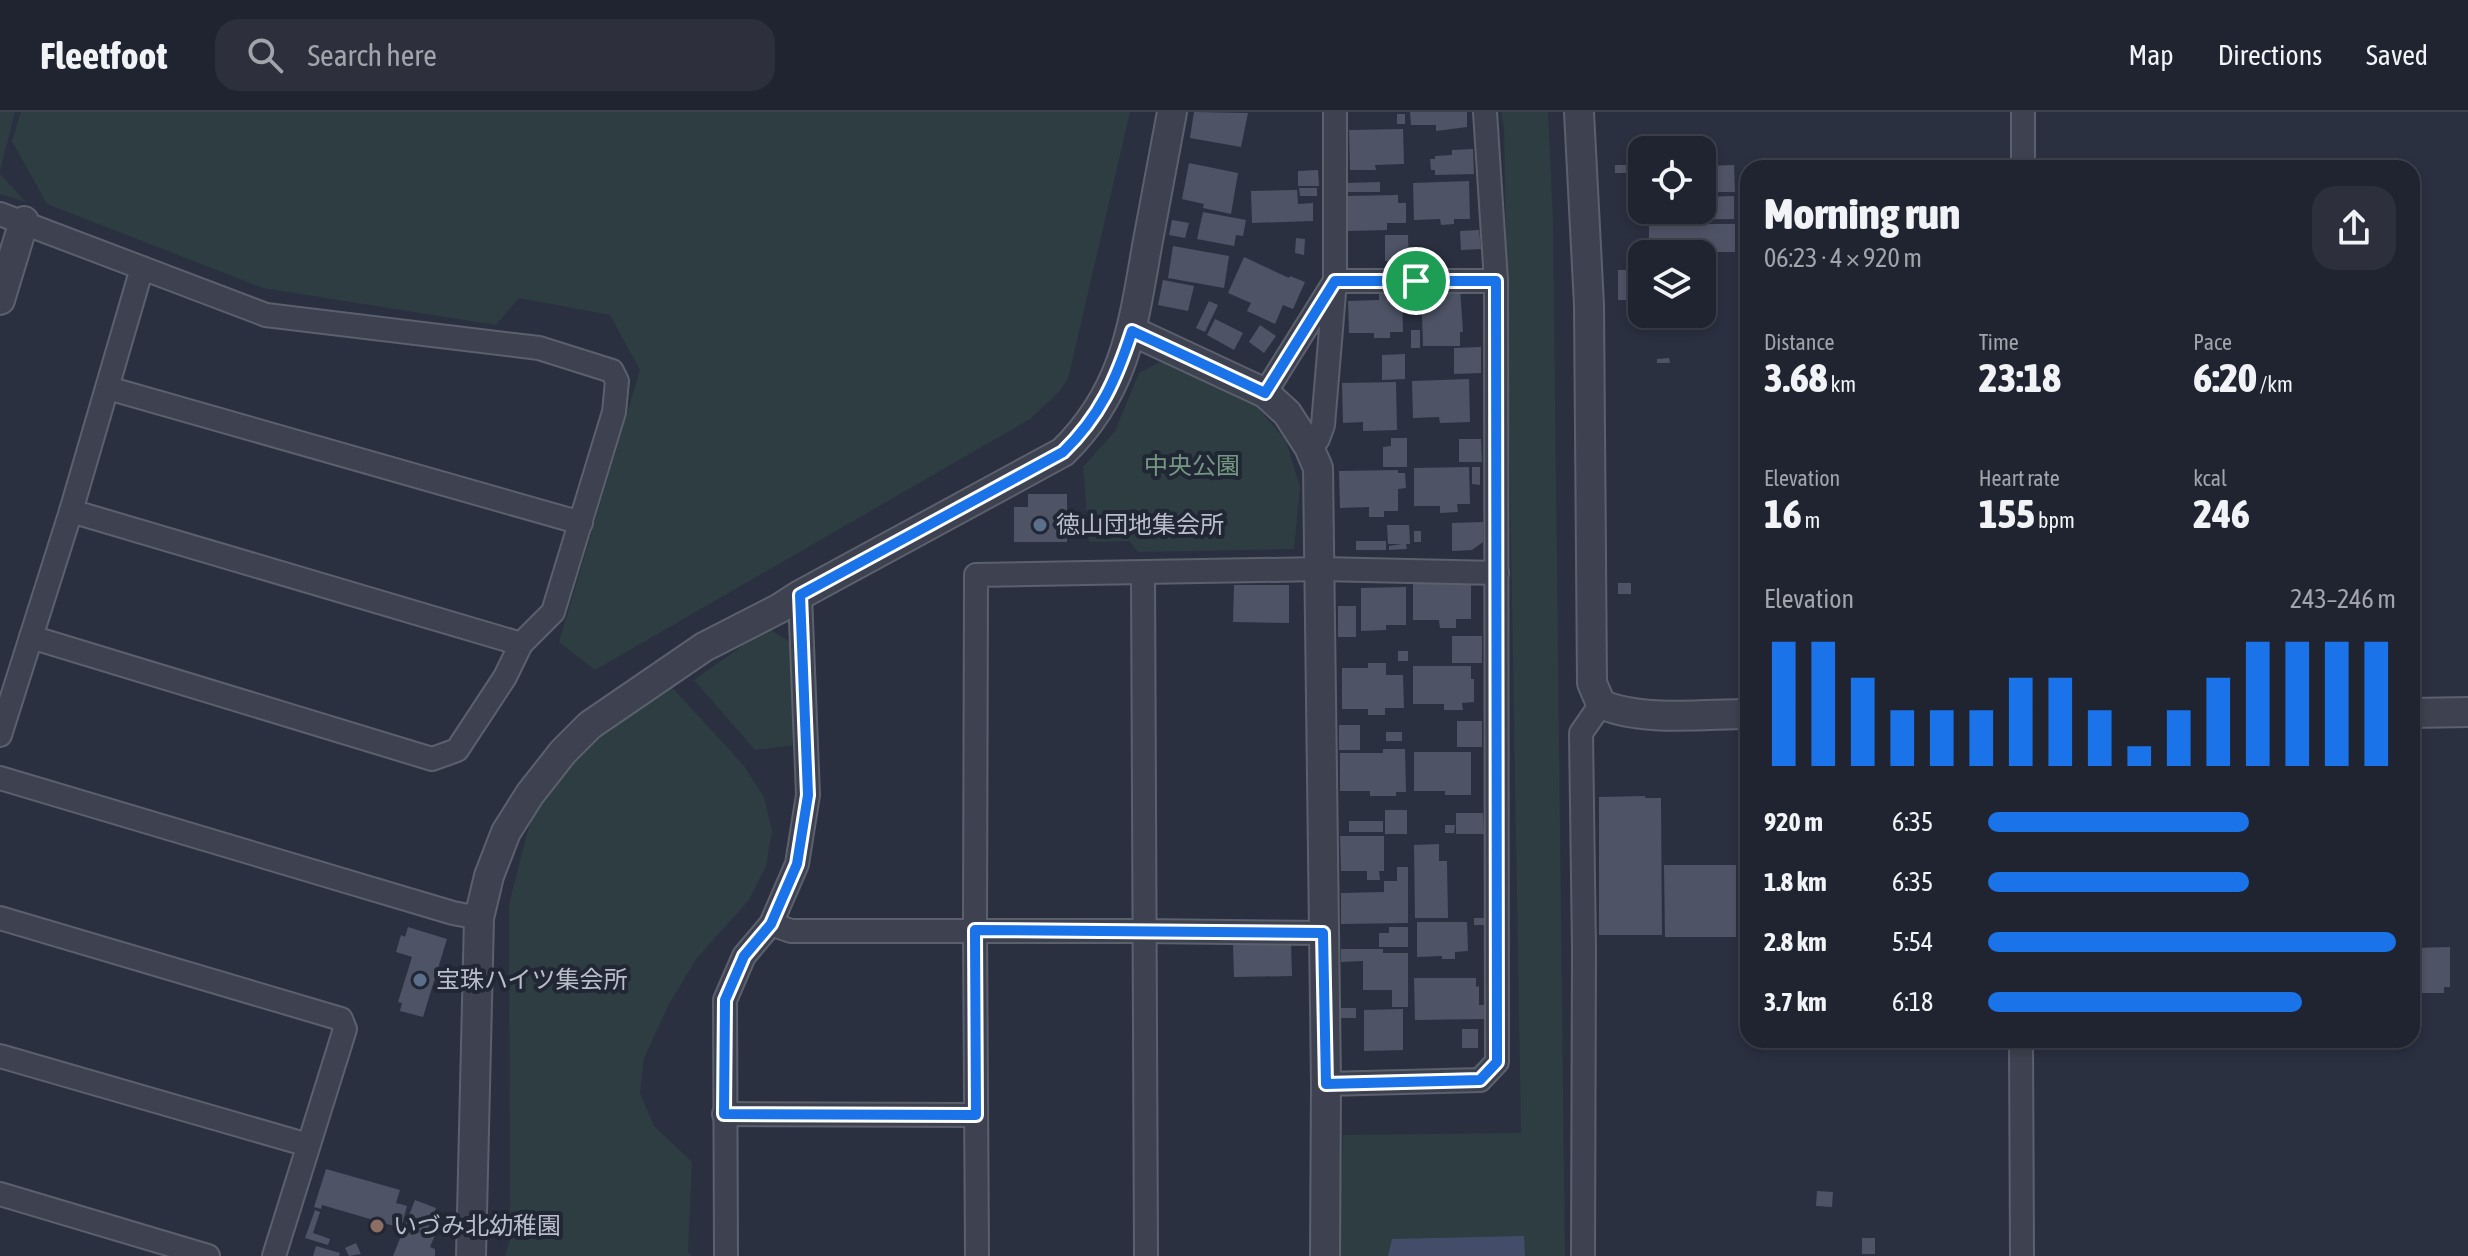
<!DOCTYPE html>
<html lang="en">
<head>
<meta charset="utf-8">
<style>
	:root { --surface:#202430; --page:#2d303c; --text:#f1f3f6; --muted:#a2a4ab; --line:#3d414c; --accent:#1a73e8 }
	body { margin:0; font-family:"Asap Condensed","Noto Sans JP",sans-serif; background:var(--page); color:var(--text); height:100vh; display:flex; flex-direction:column; font-size:30px; white-space:nowrap }
	* { box-sizing:border-box; margin:0 }
	p { font-size:26px; color:var(--muted) }
	.icon { flex:none; width:44px; height:44px; fill:none; stroke:currentColor; stroke-width:2; stroke-linecap:round; stroke-linejoin:round }
	.map { position:relative; flex:1; overflow:hidden }
	.panel { position:absolute; left:1740px; top:48px; width:680px; height:888px; display:flex; flex-direction:column; background:var(--surface); border-radius:24px; box-shadow:0 4px 12px #0003,0 0 0 2px var(--line) }
	.panel>* { flex:none }
	.fabs { position:absolute; left:1628px; top:24px; display:grid; gap:16px }
	.fabs a { display:grid; place-items:center; width:88px; height:88px; border-radius:16px; background:var(--surface); box-shadow:0 4px 12px #0003,0 0 0 2px var(--line); font-size:40px }
	.pin { position:absolute; display:grid; place-items:center; width:68px; height:68px; color:#fff; margin:-34px; border:4px solid #fff; border-radius:50%; box-shadow:0 2px 8px #0007 }
	.round { display:grid; place-items:center; flex:none; width:84px; height:84px; border-radius:24px; background:var(--page) }
	.overview { display:flex; align-items:center; justify-content:space-between; height:136px; padding:0 24px }
	h1 { font-size:44px; font-weight:800; line-height:60px }
	.figures { display:grid; grid-template-columns:repeat(3,1fr); gap:12px; height:136px; padding:8px 24px }
	.figures div { display:grid; align-content:center }
	.figures b { font-size:40px; font-weight:800 }
	.figures small { font-size:22px; font-weight:400 }
	.figures p { font-size:22px }
	.chart { height:224px; padding:16px 24px }
	.chart p { display:flex; justify-content:space-between }
	.chart svg { width:100%; height:144px; margin-top:8px; stroke:var(--accent); stroke-width:6 }
	ul { padding:0 24px; list-style:none; font-size:26px }
	li { display:grid; grid-template-columns:128px 96px 1fr; align-items:center; height:60px }
	li i { height:20px; border-radius:10px; background:var(--accent) }
	header { display:flex; align-items:center; gap:48px; box-sizing:border-box; height:112px; padding:0 40px; background:var(--surface); border-bottom:2px solid var(--line) }
	header strong { font-size:38px }
	nav { display:flex; gap:44px; margin-inline-start:auto; font-size:28px }
	.search { width:560px; height:72px; background:var(--page); display:flex; align-items:center; gap:20px; box-sizing:border-box; padding:0 28px; border-radius:24px; color:var(--muted); font-size:30px }
	.map>svg:first-child { display:block }
	.green { fill:#2d3d42 }
	.water { fill:#434d69 }
	.building { fill:#4e5466 }
	.lines { fill:none; stroke-linecap:round; stroke-linejoin:round }
	.minor-casing { stroke:#5b606d; stroke-width:26 }
	.tertiary-casing { stroke:#5b606d; stroke-width:32 }
	.minor { stroke:#3e4250; stroke-width:22 }
	.tertiary { stroke:#3e4250; stroke-width:28 }
	.route-casing { stroke:#fff; stroke-width:16 }
	.route { stroke:#1a73e8; stroke-width:10 }
	.service-dot { fill:#5c6f8a; stroke:#222735; stroke-width:3 }
	.education-dot { fill:#8d6e63; stroke:#222735; stroke-width:3 }
	.labels { text-anchor:middle; stroke-width:8; stroke-linejoin:round; paint-order:stroke }
	.park-label { font-size:24px; fill:#749882; stroke:#222735 }
	.poi-label { font-size:24px; fill:#babeca; stroke:#222735; text-anchor:start }
</style>
</head>
<body>
<header>
<strong>Fleetfoot</strong>
<div class="search"><svg class="icon" aria-label="search" viewBox="0 0 24 24"><circle cx="10" cy="10" r="6"/><path d="M15 15l6 6"/></svg>Search here</div>
<nav><a>Map</a><a>Directions</a><a>Saved</a></nav>
</header>
<div class="map">
<svg width="2468" height="1144" viewBox="0 0 2468 1144">
	<rect width="100%" height="100%" fill="#2a3040"/>
	<g class="green">
		<polygon points="0,0 15,0 0,59"/>
		<polygon points="21,0 1130,0 1068,267 1058,281 1030,307 595,558 559,530 640,258 610,203 519,186 496,213 263,176 47,92 12,29"/>
		<polygon points="1501,0 1548,0 1553,109 1565,1144 1338,1144 1343,1023 1521,1021 1504,16"/>
		<polygon points="0,62 26,90 0,82"/>
		<polygon points="1166,247 1253,290 1286,329 1300,375 1294,437 1138,440 1129,429 1089,430 1083,355 1115,319 1139,261"/>
		<polygon points="768,516 795,533 795,633 755,638 694,568"/>
		<polygon points="670,573 744,654 764,685 772,719 766,754 749,788 696,847 668,894 644,946 640,981 654,1014 692,1050 688,1140 692,1144 505,1144 510,1128 509,792 533,699 615,603"/>
	</g>
	<polygon class="water" points="1524,1124 1525,1144 1388,1144 1392,1127"/>
	<g class="building">
		<polygon points="1194,0 1248,1 1241,35 1190,26"/>
		<polygon points="1410,0 1467,0 1467,15 1436,19 1436,13 1411,13"/>
		<rect x="1397" y="2" width="8" height="10"/>
		<polygon points="1403,17 1404,52 1375,53 1376,58 1350,58 1349,18"/>
		<polygon points="1473,37 1474,62 1435,63 1435,58 1431,58 1430,47 1435,47 1435,44 1452,43 1452,38"/>
		<polygon points="1189,51 1238,61 1231,102 1203,96 1204,92 1182,87"/>
		<rect x="1615" y="53" width="20" height="8"/>
		<polygon points="1734,53 1735,80 1702,80 1702,54"/>
		<polygon points="1318,58 1319,74 1298,74 1298,59"/>
		<polygon points="1469,69 1470,107 1454,107 1454,112 1441,113 1440,107 1414,108 1413,71"/>
		<polygon points="1380,70 1380,80 1345,80 1345,71"/>
		<polygon points="1299,76 1317,76 1317,84 1300,84"/>
		<polygon points="1297,78 1298,92 1313,91 1313,109 1252,111 1251,79"/>
		<polygon points="1398,83 1398,91 1406,91 1406,111 1387,111 1387,118 1348,119 1347,84"/>
		<polygon points="1734,84 1734,107 1649,108 1649,98 1702,98 1702,85"/>
		<polygon points="1203,100 1246,108 1243,124 1236,123 1234,134 1197,127"/>
		<polygon points="1172,108 1189,111 1185,126 1169,123"/>
		<rect x="1649" y="112" width="86" height="28"/>
		<polygon points="1479,118 1481,137 1461,138 1460,119"/>
		<polygon points="1385,123 1408,123 1409,149 1385,149"/>
		<polygon points="1296,126 1305,127 1304,143 1295,141"/>
		<polygon points="1173,134 1229,144 1224,176 1168,166"/>
		<polygon points="1635,135 1646,135 1646,142 1636,146"/>
		<polygon points="1244,145 1289,166 1290,164 1305,170 1293,197 1283,193 1275,212 1247,199 1251,191 1228,181"/>
		<polygon points="1634,150 1642,150 1642,188 1618,188 1618,158 1634,158"/>
		<polygon points="1163,168 1194,174 1188,199 1158,193"/>
		<polygon points="1460,177 1463,220 1460,220 1460,234 1423,234 1422,202 1419,202 1418,178"/>
		<polygon points="1402,180 1403,220 1390,220 1390,226 1374,226 1374,221 1349,221 1348,189 1379,188 1379,181"/>
		<polygon points="1209,189 1218,193 1205,220 1196,216"/>
		<polygon points="1215,207 1243,221 1234,238 1207,223"/>
		<polygon points="1260,213 1276,224 1264,241 1249,230"/>
		<rect x="1411" y="218" width="9" height="18"/>
		<polygon points="1481,235 1481,261 1454,262 1454,236"/>
		<polygon points="1405,242 1405,267 1382,268 1382,243"/>
		<polygon points="1669,246 1670,251 1657,251 1657,247"/>
		<polygon points="1469,267 1470,310 1440,311 1439,305 1413,306 1412,269"/>
		<polygon points="1396,270 1397,318 1363,319 1363,310 1343,311 1342,271"/>
		<polygon points="1391,326 1407,326 1407,355 1383,355 1383,335 1391,334"/>
		<polygon points="1459,327 1481,327 1482,350 1459,350"/>
		<polygon points="1469,355 1470,392 1457,392 1458,400 1440,401 1440,394 1414,394 1414,356"/>
		<polygon points="1472,355 1480,355 1480,373 1472,372"/>
		<polygon points="1398,358 1398,361 1405,361 1406,376 1398,377 1398,399 1384,399 1384,405 1369,405 1369,395 1340,396 1339,359"/>
		<polygon points="1028,382 1067,382 1067,430 1014,430 1014,395 1028,395"/>
		<polygon points="1483,410 1483,430 1472,438 1452,439 1452,411"/>
		<polygon points="1387,413 1409,413 1410,432 1406,432 1407,437 1389,438 1389,434 1402,432 1388,432"/>
		<rect x="1414" y="419" width="7" height="11"/>
		<rect x="1356" y="429" width="30" height="9"/>
		<polygon points="1413,471 1471,471 1471,507 1456,507 1456,516 1440,516 1439,508 1413,508"/>
		<rect x="1618" y="471" width="13" height="11"/>
		<polygon points="1234,473 1289,473 1289,511 1233,510"/>
		<polygon points="1406,475 1406,513 1386,513 1386,518 1361,519 1361,476"/>
		<rect x="1338" y="494" width="18" height="31"/>
		<rect x="1452" y="524" width="30" height="27"/>
		<rect x="1398" y="539" width="10" height="10"/>
		<polygon points="1368,551 1386,551 1386,563 1403,563 1404,596 1385,596 1385,603 1368,603 1368,597 1342,597 1342,556 1368,556"/>
		<polygon points="1413,554 1471,554 1471,567 1474,567 1474,590 1462,591 1463,598 1444,598 1444,592 1413,592"/>
		<rect x="1457" y="609" width="25" height="26"/>
		<rect x="1339" y="613" width="21" height="25"/>
		<rect x="1386" y="620" width="16" height="9"/>
		<polygon points="1383,637 1405,637 1406,680 1396,680 1396,684 1370,684 1370,679 1340,679 1340,641 1383,641"/>
		<polygon points="1414,640 1471,640 1471,683 1445,683 1445,679 1414,679"/>
		<polygon points="1645,684 1645,686 1661,686 1662,823 1599,823 1599,685"/>
		<rect x="1385" y="698" width="22" height="24"/>
		<polygon points="1456,701 1483,701 1484,722 1456,722"/>
		<rect x="1349" y="709" width="34" height="11"/>
		<polygon points="1445,713 1455,713 1454,721 1445,721"/>
		<polygon points="1340,724 1384,724 1384,759 1379,759 1380,768 1367,768 1367,759 1341,759"/>
		<polygon points="1439,732 1439,749 1447,749 1448,806 1415,806 1414,733"/>
		<polygon points="1664,753 1736,753 1736,825 1665,825"/>
		<polygon points="1397,755 1408,755 1408,811 1341,812 1341,781 1384,780 1384,769 1397,769"/>
		<polygon points="1474,806 1485,806 1486,813 1474,813"/>
		<polygon points="1417,810 1467,810 1468,839 1455,840 1455,847 1442,847 1442,844 1417,845"/>
		<polygon points="408,815 447,827 423,905 400,899 402,891 398,890 412,845 396,840 401,823 405,825"/>
		<polygon points="1389,815 1408,815 1408,835 1379,835 1379,821 1389,821"/>
		<polygon points="1291,832 1292,864 1234,865 1233,833"/>
		<polygon points="2450,835 2450,875 2444,875 2444,881 2413,881 2412,836"/>
		<polygon points="1341,837 1383,837 1383,841 1408,841 1408,895 1392,895 1392,878 1363,878 1363,849 1341,850"/>
		<polygon points="1414,866 1476,866 1476,875 1479,874 1479,893 1485,893 1485,907 1415,908"/>
		<rect x="1341" y="896" width="15" height="10"/>
		<polygon points="1403,897 1403,938 1364,939 1364,898"/>
		<rect x="1462" y="917" width="16" height="19"/>
		<polygon points="326,1057 400,1078 396,1091 407,1094 401,1116 322,1093 321,1097 314,1095"/>
		<polygon points="1817,1079 1833,1080 1832,1095 1816,1094"/>
		<polygon points="415,1088 436,1096 427,1119 435,1123 430,1135 435,1137 435,1144 393,1144"/>
		<polygon points="315,1098 320,1100 313,1121 330,1127 328,1133 305,1126"/>
		<rect x="1862" y="1126" width="13" height="16"/>
		<polygon points="356,1131 361,1142 349,1144 345,1136"/>
		<polygon points="316,1134 340,1141 339,1144 313,1144"/>
	</g>
	<g class="lines">
		<defs>
			<g id="minor">
				<polyline points="1485,0 1496,169"/>
				<polyline points="2023,56 2023,0"/>
				<polyline points="0,102 266,203 539,236 612,259 617,269 614,300 553,500 521,532 71,399"/>
				<polyline points="108,276 581,411"/>
				<polyline points="1265,281 1335,169 1496,169 1497,950 1480,968 1326,972"/>
				<polyline points="1309,335 1318,327 1323,313 1335,169 1335,0"/>
				<polyline points="1143,461 1146,1144"/>
				<polyline points="31,525 432,647 457,638 505,565 521,532"/>
				<polyline points="0,623 71,399 142,156"/>
				<polyline points="0,666 453,801 479,806"/>
				<polyline points="0,806 341,907 345,917 274,1144"/>
				<polyline points="771,812 791,819 1143,819 1323,821"/>
				<polyline points="2021,928 2022,1144"/>
				<polyline points="0,944 308,1033"/>
				<polyline points="724,1002 976,1003"/>
				<polyline points="0,1082 208,1144"/>
				<polyline points="726,1144 725,888 744,844 771,812 797,752 808,683 800,483"/>
				<polyline points="977,1144 975,818 976,463 1321,457 1497,461"/>
				<polyline points="1583,1144 1584,838 1581,621 1601,592"/>
			</g>
			<g id="tertiary">
				<path d="M 1579,0 L 1589,193 L 1592,571 L 1601,592 C 1641,610 1704,602 1748,602"/>
				<polyline points="0,188 24,109"/>
				<polyline points="1132,219 1265,281 1287,301 1309,335 1318,356 1326,972 1325,1144"/>
				<polyline points="2412,601 2468,600"/>
				<path d="M 471,1144 L 479,806 L 489,764 L 506,720 L 530,682 L 563,640 L 590,613 L 704,535 L 780,496 L 800,483 L 1063,340 C 1125,279 1133,215 1147,134 C 1155,89 1164,45 1172,0"/>
			</g>
		</defs>
		<use href="#minor" class="minor-casing"/>
		<use href="#tertiary" class="tertiary-casing"/>
		<use href="#minor" class="minor"/>
		<use href="#tertiary" class="tertiary"/>
	</g>
	<g class="lines">
		<defs>
			<path id="route" d="M 1335,169 L 1496,169 L 1497,950 L 1480,968 L 1326,972 L 1323,821 L 975,818 L 976,1003 L 724,1002 L 725,888 L 744,844 L 771,812 L 797,752 L 808,683 L 800,483 L 1063,340 C 1100,304 1116,268 1132,219 L 1265,281 Z"/>
		</defs>
		<use href="#route" class="route-casing"/>
		<use href="#route" class="route"/>
	</g>
	<g class="service-dot">
		<circle cx="1040" cy="413" r="8"/>
		<circle cx="420" cy="868" r="8"/>
	</g>
	<circle class="education-dot" cx="377" cy="1114" r="8"/>
	<g class="labels">
		<g class="park-label">
			<text x="1192" y="362">中央公園</text>
		</g>
		<g class="poi-label">
			<text x="1056" y="421">徳山団地集会所</text>
			<text x="436" y="876">宝珠ハイツ集会所</text>
			<text x="393" y="1122">いづみ北幼稚園</text>
		</g>
	</g>
</svg>
<div class="fabs">
<a><svg class="icon" aria-label="locate" viewBox="0 0 24 24"><circle cx="12" cy="12" r="6"/><path d="M12 2v4M12 18v4M2 12h4M18 12h4"/></svg></a>
<a><svg class="icon" aria-label="layers" viewBox="0 0 24 24"><path d="M12 4l9 5-9 5-9-5zM3 14l9 5 9-5"/></svg></a>
</div>
<div class="pin" style="left:1416px;top:169px;background:#1e9e55"><svg class="icon" aria-label="arrive" viewBox="0 0 24 24"><path d="M6 21V4h12l-3 4 3 4H6"/></svg></div>
<section class="panel">
<div class="overview"><div><h1>Morning run</h1><p>06:23 · 4 × 920 m</p></div><a class="round"><svg class="icon" aria-label="share" viewBox="0 0 24 24"><path d="M12 15V3M7 8l5-5 5 5M5 13v7h14v-7"/></svg></a></div>
<div class="figures">
<div><p>Distance</p><b>3.68<small> km</small></b></div>
<div><p>Time</p><b>23:18</b></div>
<div><p>Pace</p><b>6:20<small> /km</small></b></div>
</div>
<div class="figures">
<div><p>Elevation</p><b>16<small> m</small></b></div>
<div><p>Heart rate</p><b>155<small> bpm</small></b></div>
<div><p>kcal</p><b>246</b></div>
</div>
<div class="chart"><p><span>Elevation</span>243–246 m</p>
<svg viewBox="0 0 160 44" preserveAspectRatio="none"><path d="M5 44V6M15 44V6M25 44V17M35 44V27M45 44V27M55 44V27M65 44V17M75 44V17M85 44V27M95 44V38M105 44V27M115 44V17M125 44V6M135 44V6M145 44V6M155 44V6"/></svg>
</div>
<ul>
<li><b>920 m</b>6:35<i style="width:64%"></i></li>
<li><b>1.8 km</b>6:35<i style="width:64%"></i></li>
<li><b>2.8 km</b>5:54<i style="width:100%"></i></li>
<li><b>3.7 km</b>6:18<i style="width:77%"></i></li>
</ul>
</section>
</div>
</body>
</html>
